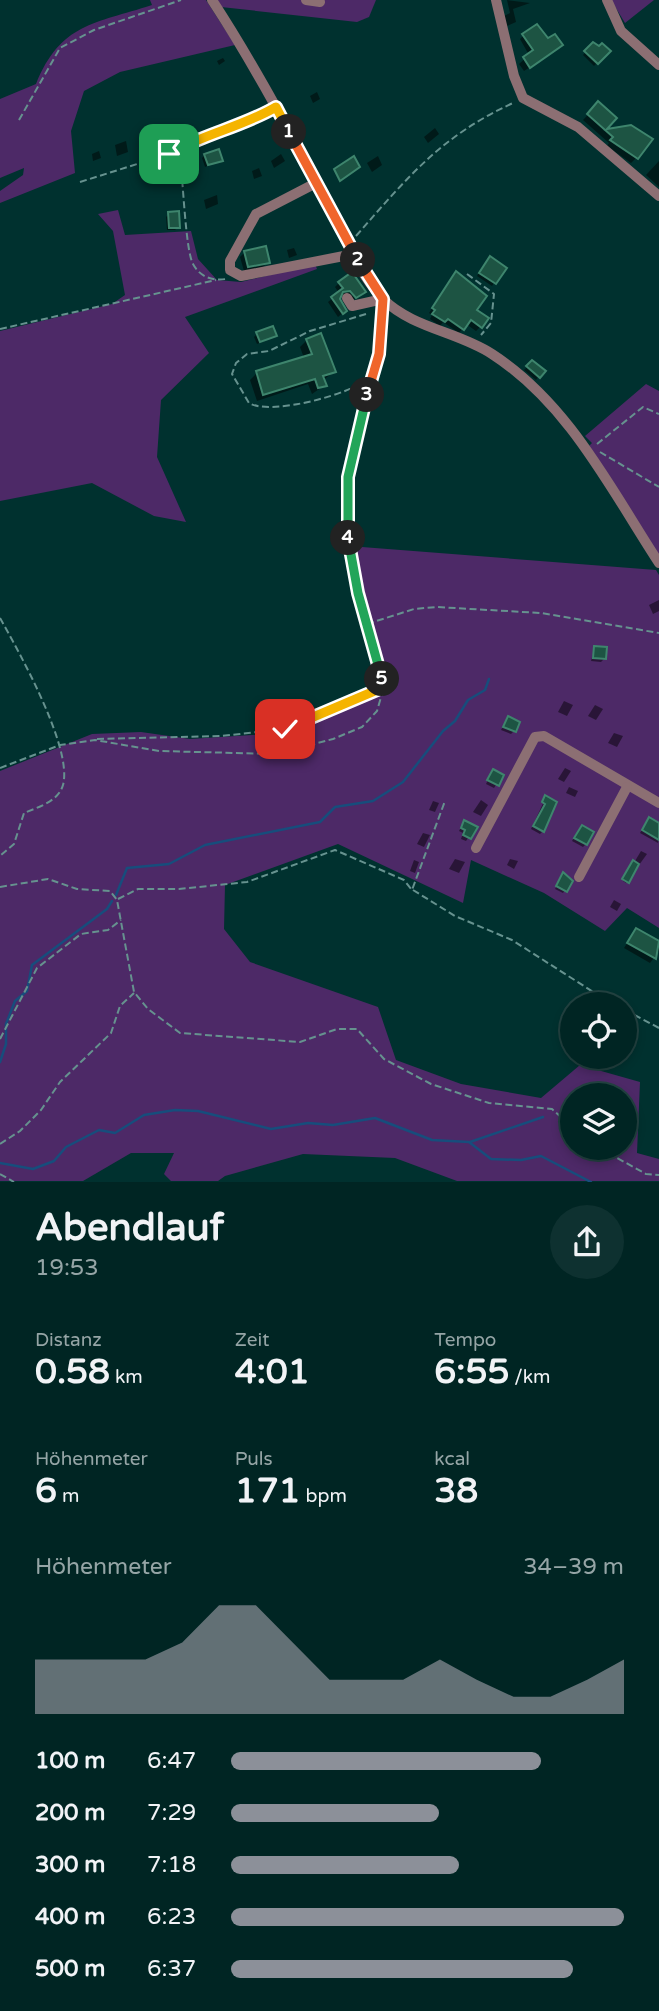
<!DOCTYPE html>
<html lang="de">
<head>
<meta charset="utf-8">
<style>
	:root { --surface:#002523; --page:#0e3130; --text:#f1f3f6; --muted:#95a5a6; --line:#224241; --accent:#8c9099 }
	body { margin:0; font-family:"Varela Round",sans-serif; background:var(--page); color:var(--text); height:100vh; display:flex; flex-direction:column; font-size:26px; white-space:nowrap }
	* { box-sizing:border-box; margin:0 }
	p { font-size:23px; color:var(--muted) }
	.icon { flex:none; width:38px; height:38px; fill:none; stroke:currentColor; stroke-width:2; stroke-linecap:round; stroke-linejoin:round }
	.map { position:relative; height:1182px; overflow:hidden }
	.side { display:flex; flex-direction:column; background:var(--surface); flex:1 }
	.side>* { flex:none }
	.controls { position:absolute; left:560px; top:992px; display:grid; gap:14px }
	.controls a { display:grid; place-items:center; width:77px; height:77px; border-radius:50%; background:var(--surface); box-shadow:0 4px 10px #0003,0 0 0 2px var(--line); font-size:35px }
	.pin { position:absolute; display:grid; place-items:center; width:60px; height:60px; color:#fff; margin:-30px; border-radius:14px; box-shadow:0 4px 10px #0006 }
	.km { position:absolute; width:35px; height:35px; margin:-18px; border-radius:50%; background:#222; color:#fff; font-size:19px; line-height:35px; text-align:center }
	.round { display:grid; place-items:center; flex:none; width:74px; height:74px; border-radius:37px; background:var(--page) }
	.overview { display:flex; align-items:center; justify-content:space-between; height:119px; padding:0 35px }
	h1 { font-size:38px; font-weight:700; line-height:52px }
	.figures { display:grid; grid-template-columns:repeat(3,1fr); gap:10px; height:119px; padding:7px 35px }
	.figures div { display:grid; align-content:center }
	.figures b { font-size:35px; font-weight:700 }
	.figures small { font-size:19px; font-weight:400 }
	.figures p { font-size:19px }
	.chart { height:196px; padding:14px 35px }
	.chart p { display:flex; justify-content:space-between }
	.chart svg { width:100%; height:126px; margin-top:7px; fill:var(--accent); opacity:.7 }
	ul { padding:0 35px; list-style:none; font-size:23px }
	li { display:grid; grid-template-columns:112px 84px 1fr; align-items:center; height:52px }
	li i { height:18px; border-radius:9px; background:var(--accent) }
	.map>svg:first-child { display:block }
	.green { fill:#4d2967; fill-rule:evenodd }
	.shadow { fill:#0007 }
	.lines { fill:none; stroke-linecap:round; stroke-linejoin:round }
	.stream { stroke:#174d7c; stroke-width:2.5 }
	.building { fill:#1d5443; stroke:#3e856d; stroke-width:2 }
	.path { stroke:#66928f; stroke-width:2; stroke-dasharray:7 3.5; stroke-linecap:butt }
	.minor { stroke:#8c6f73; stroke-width:10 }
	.split-1-casing { stroke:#fff; stroke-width:14 }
	.split-2-casing { stroke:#fff; stroke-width:14 }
	.split-3-casing { stroke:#fff; stroke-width:14 }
	.split-4-casing { stroke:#fff; stroke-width:14 }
	.split-5-casing { stroke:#fff; stroke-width:14 }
	.split-6-casing { stroke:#fff; stroke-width:14 }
	.split-1 { stroke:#f5b400; stroke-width:9 }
	.split-2 { stroke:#f0652b; stroke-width:9 }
	.split-3 { stroke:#f0652b; stroke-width:9 }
	.split-4 { stroke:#22a559; stroke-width:9 }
	.split-5 { stroke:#22a559; stroke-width:9 }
	.split-6 { stroke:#f5b400; stroke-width:9 }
</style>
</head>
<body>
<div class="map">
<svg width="659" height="1182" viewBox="0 0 659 1182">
	<rect width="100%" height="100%" fill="#00312f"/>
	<g class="green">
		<path d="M 150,0 L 206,0 L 235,45 L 120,72 L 84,91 L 71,131 L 75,173 L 0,203 L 0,191 L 23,175 L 24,168 L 0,178 L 0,99 L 36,84 C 61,23 94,24 152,5 Z"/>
		<polygon points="216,0 376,0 369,17 357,22 221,7"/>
		<polygon points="611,0 654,0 625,23"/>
		<polygon points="118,210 125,235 191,231 198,259 217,280 241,282 315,264 317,269 185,317 209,353 161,400 157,457 186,522 154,516 92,483 0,501 0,331 112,304 125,295 113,231 98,214"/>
		<polygon points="646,384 659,391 659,558 588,447 592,443 585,436"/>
		<path d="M 349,546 L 656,570 L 659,575 L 659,928 L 627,908 L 605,931 L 544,893 L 471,860 L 463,903 L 338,844 L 225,885 L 224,929 L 250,962 L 378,1007 L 396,1060 L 461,1084 L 541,1098 L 580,1065 L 640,1082 L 637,1153 L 659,1159 L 659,1181 L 457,1181 L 395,1158 L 303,1154 L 225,1176 L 218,1181 L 171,1181 L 164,1174 L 174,1153 L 131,1153 L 83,1181 L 0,1181 L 0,771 L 92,734 L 141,732 L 190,739 L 285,733 L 364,700 L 384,686 L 358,593 ZM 588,1092 L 596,1095 L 625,1096 L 625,1148 L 610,1151 L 608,1148 L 572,1148 L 572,1096 Z"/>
	</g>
	<g class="shadow">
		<polygon points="507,0 530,3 513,9 516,22 507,26 504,16 510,13"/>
		<polygon points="525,34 556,50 524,71 519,64 529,55 520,39"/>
		<polygon points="593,44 608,51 594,66 583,55"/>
		<polygon points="223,58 225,61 219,65 217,61"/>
		<polygon points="317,92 320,99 313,103 310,96"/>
		<polygon points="599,103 615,118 603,131 631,127 636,158 631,163 607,146 609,143 583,120"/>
		<polygon points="435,128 439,134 428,143 424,137"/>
		<polygon points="158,132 156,140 147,142 149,133"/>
		<polygon points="126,141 128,152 117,156 115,145"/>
		<polygon points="99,151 101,158 93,161 92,154"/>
		<polygon points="281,154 285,161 274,168 271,161"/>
		<polygon points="205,155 221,160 205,167 202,158"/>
		<polygon points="378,156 382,165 372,172 367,163"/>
		<polygon points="659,161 659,187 646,175"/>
		<polygon points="259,168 262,176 254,179 252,171"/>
		<polygon points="217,195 218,204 206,209 204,200"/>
		<polygon points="169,214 178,227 175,230 167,230 166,217"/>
		<polygon points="294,248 297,255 289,258 287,250"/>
		<polygon points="245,252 268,262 263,267 244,271 240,257"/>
		<polygon points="487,261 494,283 492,286 477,276"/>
		<polygon points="452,278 475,310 481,326 476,331 466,324 459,333 443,322 440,326 430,319 432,315 429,313"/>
		<polygon points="339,283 364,292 351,301 345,295 339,295 338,299 345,311 338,317 328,302 339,293 335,287"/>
		<polygon points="257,334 275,336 257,344 254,337"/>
		<polygon points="307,340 334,372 323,380 325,385 312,394 308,384 257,401 250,380 257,373 304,358 300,347"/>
		<polygon points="532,362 543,371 536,380 524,370"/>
		<polygon points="659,600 659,611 653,614 649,605"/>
		<polygon points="595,648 604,659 601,662 591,661"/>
		<polygon points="564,701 573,705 567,716 558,712"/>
		<polygon points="595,705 603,709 596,720 588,716"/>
		<polygon points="508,718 514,731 511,734 501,730"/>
		<polygon points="614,733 623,736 617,747 608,743"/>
		<polygon points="565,768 571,771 564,782 558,779"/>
		<polygon points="491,774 502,776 494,788 486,784"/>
		<polygon points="569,787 578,791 575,797 566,793"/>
		<polygon points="546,797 543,831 540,834 531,829"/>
		<polygon points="481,800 488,805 481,816 473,812"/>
		<polygon points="433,801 439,803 435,812 429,810"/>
		<polygon points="464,822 475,828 466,841 461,839 463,833 459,831"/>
		<polygon points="647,822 659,825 658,843 640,833"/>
		<polygon points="579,830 586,844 583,847 572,841"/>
		<polygon points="423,833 430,835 424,847 417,844"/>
		<polygon points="641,851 647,854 626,883 623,881"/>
		<polygon points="455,859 465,862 459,873 449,869"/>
		<polygon points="510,859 518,861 514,869 507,865"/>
		<polygon points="414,860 419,862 415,873 410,871"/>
		<polygon points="564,874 571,881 563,893 555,889"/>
		<polygon points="614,900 621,904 617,911 610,907"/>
		<polygon points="636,930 659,943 659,951 650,963 624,948"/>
	</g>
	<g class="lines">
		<g class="stream">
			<polyline points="116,895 127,868 169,864 205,845 320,822 335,807 373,801 403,782 443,731 455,721 468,700 485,690 489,679"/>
			<polyline points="0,1062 6,1044 6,1024 15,1001 27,991 32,965 107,909 112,901"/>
			<polyline points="470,1142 543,1117"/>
			<polyline points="0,1163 33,1169 54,1161 66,1147 99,1130 115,1133 144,1115 175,1110 198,1111 271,1129 308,1123 333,1125 375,1118 432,1140 469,1142 491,1159 521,1160 541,1156 591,1182"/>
		</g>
	</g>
	<g class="building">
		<polygon points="537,24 548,38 555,34 563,45 530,68 523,57 533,50 522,34"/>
		<polygon points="593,42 599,46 602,43 611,51 598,64 584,51"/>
		<polygon points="598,101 617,118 607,129 631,125 653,139 638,159 610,140 613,137 587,114"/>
		<polygon points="219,149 223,161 208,165 204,154"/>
		<polygon points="354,156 360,167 340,181 334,169"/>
		<polygon points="179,211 180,228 169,228 168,212"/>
		<polygon points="266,246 270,263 248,267 244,251"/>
		<polygon points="490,256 507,268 496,284 479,273"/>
		<polygon points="456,271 487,296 477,310 489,318 482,328 471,320 464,330 448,319 445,322 432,314 435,310 432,308"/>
		<polygon points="352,272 366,292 356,298 350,291 343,292 340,299 347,311 343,314 331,297 343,288 338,282"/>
		<polygon points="273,326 277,336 260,342 256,332"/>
		<polygon points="321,333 336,372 323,376 327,386 318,388 315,379 263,395 256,371 312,354 306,339"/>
		<polygon points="532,360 546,371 540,378 526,366"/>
		<polygon points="594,646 607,647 606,659 593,658"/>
		<polygon points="508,716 520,722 516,732 503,727"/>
		<polygon points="493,769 504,775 499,786 487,780"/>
		<polygon points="545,795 557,802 544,832 533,826 545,804 542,802"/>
		<polygon points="649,817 659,823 659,840 642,830"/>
		<polygon points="464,820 478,827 471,839 463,835 465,830 461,828"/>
		<polygon points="582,825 594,832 587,845 574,838"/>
		<polygon points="633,860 639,864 629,883 622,879"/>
		<polygon points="563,872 573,881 567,892 556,886"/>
		<polygon points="636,928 659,941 656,959 627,943"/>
	</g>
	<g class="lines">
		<g class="path">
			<polyline points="19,120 60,48 94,30 181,0"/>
			<path d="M 179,149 C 183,173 185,249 193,264 C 200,277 212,281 226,279"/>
			<path d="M 80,182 L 169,154 C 200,136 237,130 268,111"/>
			<path d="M 356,236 C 407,178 441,136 513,103"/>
			<polyline points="467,274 494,294 491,323 481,335"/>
			<path d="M 366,314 L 310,331 L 269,351 L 247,354 L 236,363 L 232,374 L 249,403 C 270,416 355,394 371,376"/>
			<polyline points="0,329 216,280"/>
			<polyline points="597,444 643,407 659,414"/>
			<polyline points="600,452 659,487"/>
			<path d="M 0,618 C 19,652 73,748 63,785 C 58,802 38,807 24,813 L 14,844 L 0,856"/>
			<polyline points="367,624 414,609 436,607 541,613 659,633"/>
			<polyline points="97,739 221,736 285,729 383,687"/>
			<polyline points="0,768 60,745 95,740 159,751 276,754 333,739 362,727 377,711 384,687 358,593 347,504 351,460 379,354 382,310"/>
			<polyline points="0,887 48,879 77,889 110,891 117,900 134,992 148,1009 180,1033 300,1042 337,1029 357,1029 384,1059 431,1084 489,1103 552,1109 572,1127"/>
			<polyline points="413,890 455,916 512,940 612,1004"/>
			<polyline points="118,899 138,889 179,889 247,882 335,850 404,880 412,890 445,801"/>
			<polyline points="625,1010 659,1028"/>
			<polyline points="0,1039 37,968 81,934 108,930 121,920"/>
			<polyline points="0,1144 20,1131 41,1110 60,1082 111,1033 120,1006 134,993"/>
			<polyline points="599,1148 646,1174 659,1175"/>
			<polyline points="0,1174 14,1182"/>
		</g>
		<g class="minor">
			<path d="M 212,0 C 254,64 289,131 325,198 C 342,231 357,272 383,299 C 412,328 459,332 492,354 C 569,404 610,488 659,563"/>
			<polyline points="306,0 320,2"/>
			<polyline points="496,0 514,76 523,98 578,127 659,196"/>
			<polyline points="607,0 621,31 659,65"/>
			<polyline points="316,183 256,214 230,261 230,270 241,276 354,254"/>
			<polyline points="347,298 352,306 383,299"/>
			<polyline points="476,848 535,737 544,736 659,803"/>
			<polyline points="579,877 627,787"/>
		</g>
	</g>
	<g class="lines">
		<defs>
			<path id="split-1" d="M 169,154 C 203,134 242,127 276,107 L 289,132"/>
			<polyline id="split-2" points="289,132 358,260"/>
			<polyline id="split-3" points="358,260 383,299 379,354 367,395"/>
			<polyline id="split-4" points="348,538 348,477 367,395"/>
			<polyline id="split-5" points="348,538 358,593 382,679"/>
			<polyline id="split-6" points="285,729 384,687 382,679"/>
		</defs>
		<use href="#split-1" class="split-1-casing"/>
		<use href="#split-2" class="split-2-casing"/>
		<use href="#split-3" class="split-3-casing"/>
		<use href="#split-4" class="split-4-casing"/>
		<use href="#split-5" class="split-5-casing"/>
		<use href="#split-6" class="split-6-casing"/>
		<use href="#split-1" class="split-1"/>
		<use href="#split-2" class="split-2"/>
		<use href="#split-3" class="split-3"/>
		<use href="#split-4" class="split-4"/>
		<use href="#split-5" class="split-5"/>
		<use href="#split-6" class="split-6"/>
	</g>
</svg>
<div class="controls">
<a><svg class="icon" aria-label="locate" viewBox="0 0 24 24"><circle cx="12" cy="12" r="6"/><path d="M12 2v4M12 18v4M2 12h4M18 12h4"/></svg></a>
<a><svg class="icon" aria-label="layers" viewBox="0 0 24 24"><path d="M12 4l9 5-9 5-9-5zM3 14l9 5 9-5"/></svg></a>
</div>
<div class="pin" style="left:169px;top:154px;background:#1e9e55"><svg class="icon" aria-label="arrive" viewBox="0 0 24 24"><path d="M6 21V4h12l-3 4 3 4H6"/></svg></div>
<div class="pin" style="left:285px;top:729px;background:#d93025"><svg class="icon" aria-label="check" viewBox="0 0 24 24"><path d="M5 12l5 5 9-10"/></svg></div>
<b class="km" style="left:289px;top:132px">1</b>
<b class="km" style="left:358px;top:260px">2</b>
<b class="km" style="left:367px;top:395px">3</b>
<b class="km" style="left:348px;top:538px">4</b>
<b class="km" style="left:382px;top:679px">5</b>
</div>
<section class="side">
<div class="overview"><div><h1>Abendlauf</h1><p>19:53</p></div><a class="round"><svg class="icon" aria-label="share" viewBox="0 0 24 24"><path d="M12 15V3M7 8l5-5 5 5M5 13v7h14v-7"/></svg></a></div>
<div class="figures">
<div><p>Distanz</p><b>0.58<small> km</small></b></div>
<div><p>Zeit</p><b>4:01</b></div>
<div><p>Tempo</p><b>6:55<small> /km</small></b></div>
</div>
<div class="figures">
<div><p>Höhenmeter</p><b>6<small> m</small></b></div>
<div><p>Puls</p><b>171<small> bpm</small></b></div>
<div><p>kcal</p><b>38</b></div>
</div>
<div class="chart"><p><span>Höhenmeter</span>34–39 m</p>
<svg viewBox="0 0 160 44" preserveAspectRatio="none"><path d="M0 44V25L10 25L20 25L30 25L40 19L50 6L60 6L70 19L80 32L90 32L100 32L110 25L120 32L130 38L140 38L150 32L160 25V44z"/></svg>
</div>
<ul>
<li><b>100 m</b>6:47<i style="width:79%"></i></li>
<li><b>200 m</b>7:29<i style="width:53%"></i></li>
<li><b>300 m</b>7:18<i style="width:58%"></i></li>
<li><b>400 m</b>6:23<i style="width:100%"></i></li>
<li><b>500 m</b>6:37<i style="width:87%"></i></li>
</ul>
</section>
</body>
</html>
